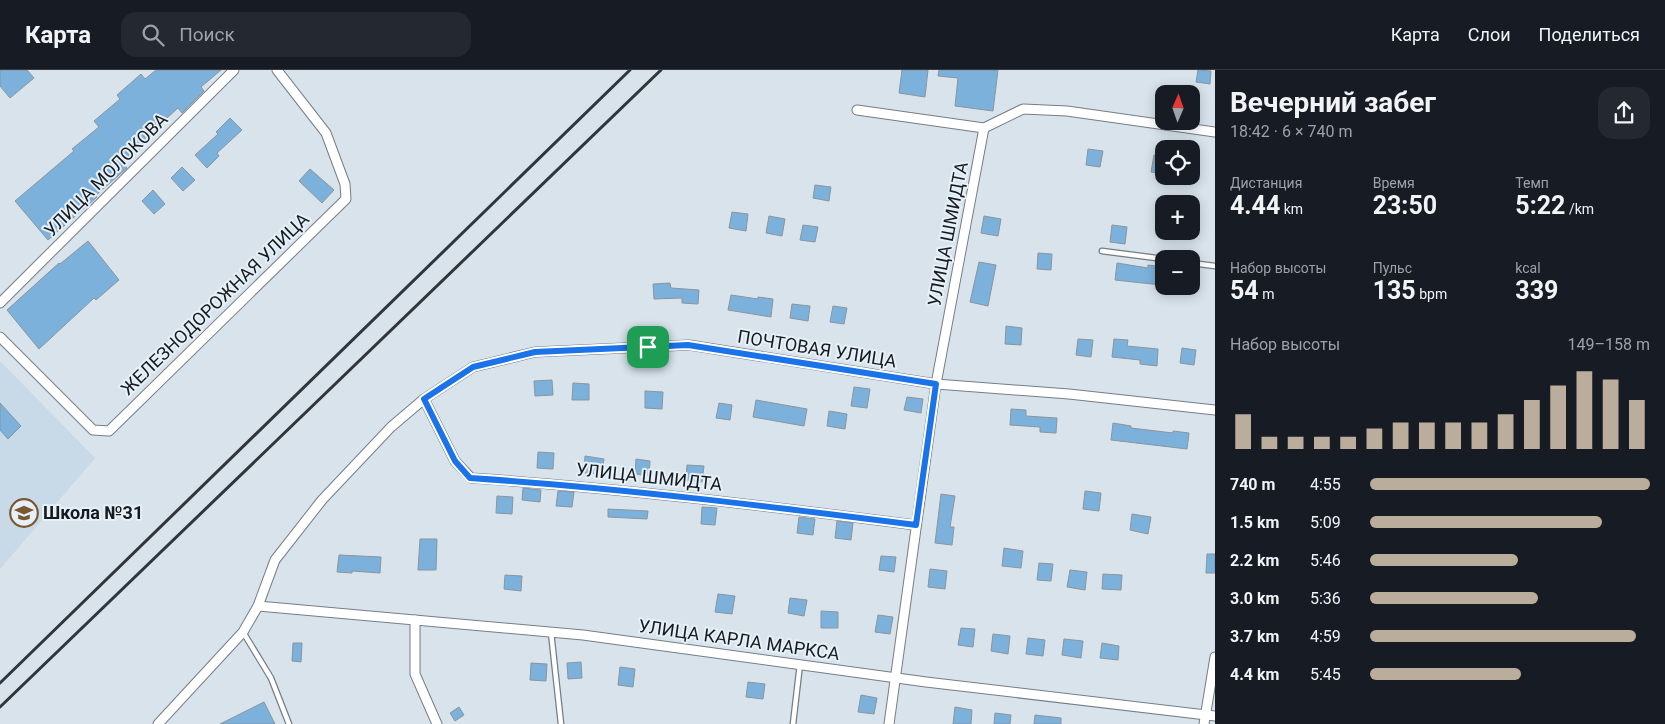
<!DOCTYPE html>
<html lang="ru">
<head>
<meta charset="utf-8">
<style>
	:root { --surface:#171b24; --page:#242831; --text:#f1f3f6; --muted:#9ea1a6; --line:#363941; --accent:#bbad9c }
	body { margin:0; font-family:Roboto,sans-serif; background:var(--page); color:var(--text); height:100vh; display:flex; flex-direction:column; font-size:19px; white-space:nowrap }
	* { box-sizing:border-box; margin:0 }
	p { font-size:16px; color:var(--muted) }
	.icon { flex:none; width:28px; height:28px; fill:none; stroke:currentColor; stroke-width:2; stroke-linecap:round; stroke-linejoin:round }
	.map { position:relative; flex:1; overflow:hidden }
	.side { display:flex; flex-direction:column; background:var(--surface); width:450px }
	.side>* { flex:none }
	.needle { width:32px; rotate:2deg }
	.controls { position:absolute; left:1155px; top:15px; display:grid; gap:10px }
	.controls a { display:grid; place-items:center; width:45px; height:45px; border-radius:10px; background:var(--surface); box-shadow:0 2px 12px #0003; font-size:25px }
	.pin { position:absolute; display:grid; place-items:center; width:42px; height:42px; color:#fff; margin:-21px; border-radius:10px; box-shadow:0 2px 8px #0006 }
	.round { display:grid; place-items:center; flex:none; width:52px; height:52px; border-radius:15px; background:var(--page) }
	.head { display:flex; align-items:center; justify-content:space-between; height:85px; padding:0 15px }
	h1 { font-size:28px; font-weight:700; line-height:38px }
	.metrics { display:grid; grid-template-columns:repeat(3,1fr); gap:8px; height:85px; padding:5px 15px }
	.metrics div { display:grid; align-content:center }
	.metrics b { font-size:25px; font-weight:700 }
	.metrics small { font-size:14px; font-weight:400 }
	.metrics p { font-size:14px }
	.chart { height:140px; padding:10px 15px }
	.chart p { display:flex; justify-content:space-between }
	.chart svg { width:100%; height:90px; margin-top:5px; stroke:var(--accent); stroke-width:6 }
	ul { padding:0 15px; list-style:none; font-size:16px }
	li { display:grid; grid-template-columns:80px 60px 1fr; align-items:center; height:38px }
	li i { height:12px; border-radius:6px; background:var(--accent) }
	header { display:flex; align-items:center; gap:30px; box-sizing:border-box; height:70px; padding:0 25px; background:var(--surface); border-bottom:1px solid var(--line) }
	header strong { font-size:24px }
	nav { display:flex; gap:28px; margin-inline-start:auto; font-size:18px }
	.search { width:350px; height:45px; background:var(--page); display:flex; align-items:center; gap:12px; box-sizing:border-box; padding:0 18px; border-radius:15px; color:var(--muted); font-size:19px }
	main { display:flex; flex:1; min-height:0 }
	.map>svg:first-child { display:block }
	.built { fill:#c8d9e7 }
	.building { fill:#7bb1db; stroke:#8b959d }
	.lines { fill:none; stroke-linecap:round; stroke-linejoin:round }
	.lane-casing { stroke:#757e86; stroke-width:7 }
	.street-casing { stroke:#757e86; stroke-width:11 }
	.lane { stroke:#fff; stroke-width:4.5 }
	.street { stroke:#fff; stroke-width:9 }
	.rail { stroke:#31363a; stroke-width:3 }
	.route-casing { stroke:#fff; stroke-width:10 }
	.route { stroke:#1a73e8; stroke-width:6 }
	.labels { text-anchor:middle; stroke-width:4; stroke-linejoin:round; paint-order:stroke }
	.street-label { font-size:18px; fill:#171b1e; stroke:#e6f0f9 }
	.poi-label { font-size:18px; font-weight:bold; fill:#171b1e; stroke:#e6f0f9; text-anchor:start }
</style>
</head>
<body>
<header>
<strong>Карта</strong>
<div class="search"><svg class="icon" aria-label="search" viewBox="0 0 24 24"><circle cx="10" cy="10" r="6"/><path d="M15 15l6 6"/></svg>Поиск</div>
<nav><a>Карта</a><a>Слои</a><a>Поделиться</a></nav>
</header>
<main>
<div class="map">
<svg width="1215" height="654" viewBox="0 0 1215 654">
	<rect width="100%" height="100%" fill="#d8e3ec"/>
	<polygon class="built" points="0,291 95,388 0,499"/>
	<g class="building">
		<polygon points="0,0 27,0 34,8 10,28 0,16"/>
		<polygon points="156,0 221,0 201,17 204,21 182,43 178,38 147,66 150,70 123,93 127,98 95,126 97,127 48,170 15,131 74,81 72,79 99,57 94,51 120,29 117,25 141,4 145,9"/>
		<polygon points="902,0 928,0 925,27 899,23"/>
		<polygon points="939,0 998,0 993,41 955,36 958,8 938,6"/>
		<polygon points="1198,0 1211,1 1210,14 1196,12"/>
		<polygon points="230,48 242,60 217,83 219,86 207,98 195,85 218,64 216,62"/>
		<polygon points="1088,79 1103,81 1100,97 1086,95"/>
		<polygon points="1154,85 1164,87 1164,104 1151,102"/>
		<polygon points="182,97 195,110 183,121 171,108"/>
		<polygon points="310,99 334,120 322,133 299,111"/>
		<polygon points="815,115 831,117 829,131 813,128"/>
		<polygon points="153,120 165,134 154,144 142,131"/>
		<polygon points="732,142 748,144 746,161 729,158"/>
		<polygon points="769,146 785,149 782,166 766,163"/>
		<polygon points="984,146 1001,149 998,166 981,163"/>
		<polygon points="803,155 818,157 815,172 800,170"/>
		<polygon points="1112,155 1127,157 1125,174 1110,172"/>
		<polygon points="88,171 119,210 96,230 94,228 39,279 7,240 59,193 60,194"/>
		<polygon points="1038,183 1052,184 1051,200 1037,199"/>
		<polygon points="979,192 996,195 988,236 970,232"/>
		<polygon points="1117,193 1148,198 1148,195 1164,197 1161,215 1115,210"/>
		<polygon points="670,213 671,218 699,220 698,234 682,233 682,228 654,229 653,214"/>
		<polygon points="731,225 758,229 758,227 773,229 771,247 728,240"/>
		<polygon points="792,234 810,236 808,251 790,248"/>
		<polygon points="833,236 847,238 844,254 830,252"/>
		<polygon points="1006,256 1022,258 1021,275 1005,274"/>
		<polygon points="1078,269 1093,270 1091,287 1076,285"/>
		<polygon points="1114,269 1128,270 1127,276 1158,279 1157,296 1140,294 1140,290 1112,287"/>
		<polygon points="1182,278 1196,280 1194,295 1180,293"/>
		<polygon points="552,310 553,325 535,326 534,311"/>
		<polygon points="573,313 589,314 589,330 572,330"/>
		<polygon points="854,317 870,319 867,338 851,336"/>
		<polygon points="645,321 663,322 662,339 645,338"/>
		<polygon points="907,327 923,329 921,343 904,340"/>
		<polygon points="756,330 807,339 804,356 753,347"/>
		<polygon points="0,333 21,356 8,369 0,360"/>
		<polygon points="719,333 732,335 730,350 716,348"/>
		<polygon points="1011,339 1026,340 1026,346 1057,348 1056,363 1040,362 1040,357 1010,355"/>
		<polygon points="829,341 847,344 845,359 827,356"/>
		<polygon points="1113,353 1131,356 1131,358 1173,363 1173,361 1189,363 1187,379 1111,370"/>
		<polygon points="538,382 554,383 553,399 537,398"/>
		<polygon points="585,386 604,389 602,404 584,403"/>
		<polygon points="636,389 650,391 649,406 635,404"/>
		<polygon points="687,395 704,396 702,412 686,410"/>
		<polygon points="523,418 541,420 540,432 522,430"/>
		<polygon points="558,421 574,422 572,437 556,436"/>
		<polygon points="1085,421 1101,423 1099,441 1083,439"/>
		<polygon points="941,424 955,426 950,457 954,457 952,475 935,473"/>
		<polygon points="497,426 513,427 512,444 496,443"/>
		<polygon points="702,437 717,438 715,455 701,454"/>
		<polygon points="608,439 648,441 647,449 608,447"/>
		<polygon points="1132,444 1151,447 1148,464 1130,460"/>
		<polygon points="799,447 815,449 813,465 797,463"/>
		<polygon points="837,451 853,453 851,470 835,468"/>
		<polygon points="420,469 437,469 436,500 418,500"/>
		<polygon points="1004,478 1023,481 1021,498 1002,496"/>
		<polygon points="1207,484 1215,484 1215,503 1206,503"/>
		<polygon points="339,485 381,487 380,503 352,501 352,503 337,502"/>
		<polygon points="881,486 896,487 894,502 879,500"/>
		<polygon points="1039,493 1053,494 1051,511 1037,510"/>
		<polygon points="930,499 947,501 945,519 928,517"/>
		<polygon points="1070,500 1087,502 1085,520 1067,517"/>
		<polygon points="1103,504 1122,505 1121,520 1102,519"/>
		<polygon points="505,505 522,506 521,521 504,519"/>
		<polygon points="718,524 735,526 732,544 715,542"/>
		<polygon points="790,528 807,530 804,546 788,543"/>
		<polygon points="821,541 838,542 838,558 821,558"/>
		<polygon points="878,545 893,547 890,564 875,562"/>
		<polygon points="961,558 975,559 973,577 958,575"/>
		<polygon points="993,564 1010,566 1008,584 991,581"/>
		<polygon points="1028,568 1045,570 1043,586 1026,584"/>
		<polygon points="1064,569 1083,571 1081,588 1062,585"/>
		<polygon points="293,573 302,573 301,592 292,591"/>
		<polygon points="1102,573 1119,576 1118,590 1100,588"/>
		<polygon points="581,592 582,608 568,609 567,593"/>
		<polygon points="531,593 547,594 546,611 530,610"/>
		<polygon points="620,597 635,599 633,617 618,615"/>
		<polygon points="748,612 765,614 763,629 746,627"/>
		<polygon points="861,625 877,628 874,644 858,642"/>
		<polygon points="264,632 275,654 220,654"/>
		<polygon points="459,637 464,645 455,651 450,643"/>
		<polygon points="955,637 972,640 971,654 953,654"/>
		<polygon points="995,643 1011,645 1010,654 994,654"/>
		<polygon points="1035,645 1061,648 1061,654 1034,654"/>
	</g>
	<g class="lines">
		<defs>
			<g id="lane">
				<polyline points="1102,181 1164,189"/>
				<polyline points="1191,193 1215,196"/>
				<polyline points="243,562 271,608 289,654"/>
				<polyline points="551,562 561,654"/>
				<polyline points="793,654 800,594"/>
			</g>
			<g id="street">
				<polyline points="857,40 984,58 1023,39 1067,41 1215,62"/>
				<polyline points="0,233 234,0"/>
				<polyline points="0,267 93,360 109,361 346,129 345,114 326,63 277,0"/>
				<path d="M 424,329 L 455,391 L 471,408 C 619,418 767,436 915,455"/>
				<polyline points="258,536 583,565 926,612 1215,646"/>
				<polyline points="415,550 415,604 437,654"/>
				<polyline points="158,654 243,562 258,536 275,490 322,430 391,357 424,329 473,297 535,282 689,275 936,314 1069,324 1215,340"/>
				<polyline points="889,654 936,314 984,58"/>
				<polyline points="1204,654 1215,587"/>
			</g>
		</defs>
		<use href="#lane" class="lane-casing"/>
		<use href="#street" class="street-casing"/>
		<use href="#lane" class="lane"/>
		<use href="#street" class="street"/>
		<g class="rail">
			<polyline points="0,613 630,0"/>
			<polyline points="0,637 661,0"/>
		</g>
	</g>
	<g class="lines">
		<defs>
			<path id="route" d="M 688,275 L 936,314 L 916,455 C 767,436 619,418 470,408 L 455,391 L 424,329 L 473,297 L 535,282 Z"/>
		</defs>
		<use href="#route" class="route-casing"/>
		<use href="#route" class="route"/>
	</g>
	<defs>
		<symbol id="school-ring" viewBox="-11 -11 22 22"><circle r="9.5" fill="#e6f0f9" stroke="#79582f" stroke-width="1.5"/><path d="M0-5L7-2L0 1L-7-2ZM-4 1L0 2.5L4 1V4Q0 6-4 4Z" fill="#79582f"/></symbol>
	</defs>
	<g fill-rule="evenodd">
		<use href="#school-ring" x="8" y="427" width="32" height="32"/>
	</g>
	<g class="labels">
		<g class="street-label">
			<text transform="translate(106 105) rotate(-45)" y="6">УЛИЦА МОЛОКОВА</text>
			<text transform="translate(948 164) rotate(-79)" y="6">УЛИЦА ШМИДТА</text>
			<text transform="translate(215 234) rotate(-44)" y="6">ЖЕЛЕЗНОДОРОЖНАЯ УЛИЦА</text>
			<text transform="translate(817 279) rotate(9)" y="6">ПОЧТОВАЯ УЛИЦА</text>
			<text transform="translate(649 407) rotate(6)" y="6">УЛИЦА ШМИДТА</text>
			<text transform="translate(739 570) rotate(8)" y="6">УЛИЦА КАРЛА МАРКСА</text>
		</g>
		<g class="poi-label">
			<text x="43" y="449">Школа №31</text>
		</g>
	</g>
</svg>
<div class="controls">
<a><svg class="needle" viewBox="-14 -14 28 28"><path d="M0-13l5 13h-10z" fill="#e53935"/><path d="M0 13l5-13h-10z" fill="#9ea1a6"/></svg></a>
<a><svg class="icon" aria-label="locate" viewBox="0 0 24 24"><circle cx="12" cy="12" r="6"/><path d="M12 2v4M12 18v4M2 12h4M18 12h4"/></svg></a>
<a>+</a>
<a>−</a>
</div>
<div class="pin" style="left:648px;top:277px;background:#1e9e55"><svg class="icon" aria-label="arrive" viewBox="0 0 24 24"><path d="M6 21V4h12l-3 4 3 4H6"/></svg></div>
</div>
<section class="side">
<div class="head"><div><h1>Вечерний забег</h1><p>18:42 · 6 × 740 m</p></div><a class="round"><svg class="icon" aria-label="share" viewBox="0 0 24 24"><path d="M12 15V3M7 8l5-5 5 5M5 13v7h14v-7"/></svg></a></div>
<div class="metrics">
<div><p>Дистанция</p><b>4.44<small> km</small></b></div>
<div><p>Время</p><b>23:50</b></div>
<div><p>Темп</p><b>5:22<small> /km</small></b></div>
</div>
<div class="metrics">
<div><p>Набор высоты</p><b>54<small> m</small></b></div>
<div><p>Пульс</p><b>135<small> bpm</small></b></div>
<div><p>kcal</p><b>339</b></div>
</div>
<div class="chart"><p><span>Набор высоты</span>149–158 m</p>
<svg viewBox="0 0 160 44" preserveAspectRatio="none"><path d="M5 44V27M15 44V38M25 44V38M35 44V38M45 44V38M55 44V34M65 44V31M75 44V31M85 44V31M95 44V31M105 44V27M115 44V20M125 44V13M135 44V6M145 44V10M155 44V20"/></svg>
</div>
<ul>
<li><b>740 m</b>4:55<i style="width:100%"></i></li>
<li><b>1.5 km</b>5:09<i style="width:83%"></i></li>
<li><b>2.2 km</b>5:46<i style="width:53%"></i></li>
<li><b>3.0 km</b>5:36<i style="width:60%"></i></li>
<li><b>3.7 km</b>4:59<i style="width:95%"></i></li>
<li><b>4.4 km</b>5:45<i style="width:54%"></i></li>
</ul>
</section>
</main>
</body>
</html>
